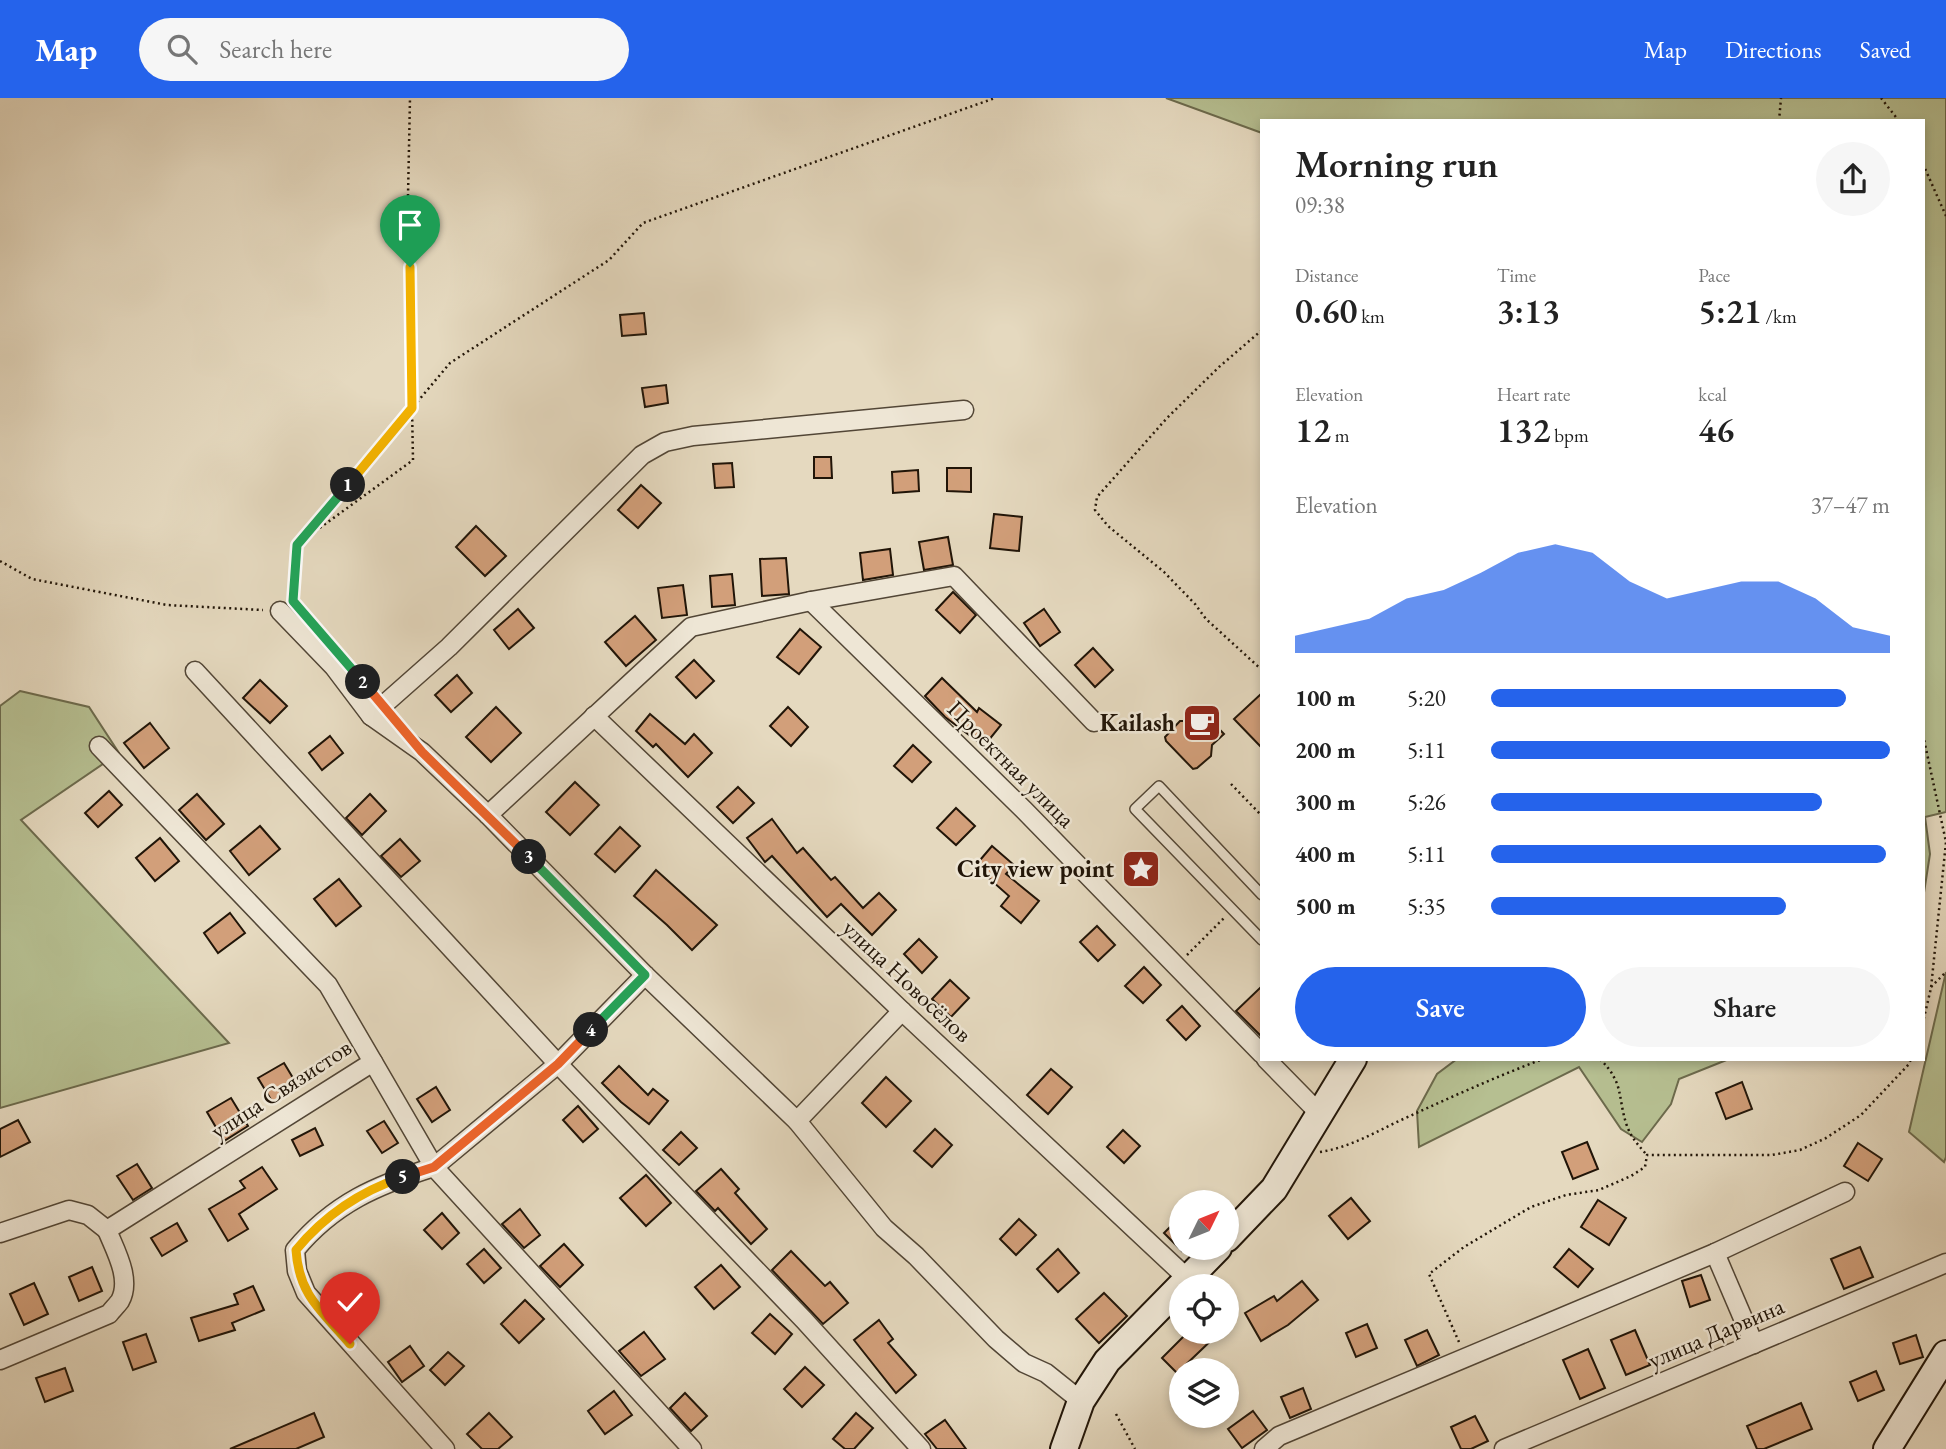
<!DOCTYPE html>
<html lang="en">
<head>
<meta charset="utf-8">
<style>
	:root { --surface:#fff; --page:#f6f6f6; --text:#222; --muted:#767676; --accent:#2563eb }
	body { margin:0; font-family:"EB Garamond",serif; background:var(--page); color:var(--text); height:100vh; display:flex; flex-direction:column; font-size:26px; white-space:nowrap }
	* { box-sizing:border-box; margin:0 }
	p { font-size:23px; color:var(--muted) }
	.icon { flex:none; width:38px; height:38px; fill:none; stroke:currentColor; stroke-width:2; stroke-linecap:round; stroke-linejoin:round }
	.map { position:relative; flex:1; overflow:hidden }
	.drawer { position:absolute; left:1260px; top:21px; width:665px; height:942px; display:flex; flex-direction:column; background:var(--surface); border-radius:0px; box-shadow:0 4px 10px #0003 }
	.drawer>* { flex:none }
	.needle { width:46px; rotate:47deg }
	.buttons { position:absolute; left:1169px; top:1092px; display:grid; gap:14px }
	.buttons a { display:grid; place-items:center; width:70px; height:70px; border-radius:50%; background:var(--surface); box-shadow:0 4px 10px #0003; font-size:35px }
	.pin { position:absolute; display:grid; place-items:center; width:60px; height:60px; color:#fff; margin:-72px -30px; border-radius:50% 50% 50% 0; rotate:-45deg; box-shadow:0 0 7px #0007 }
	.pin .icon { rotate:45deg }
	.km { position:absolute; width:35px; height:35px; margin:-18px; border-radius:50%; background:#222; color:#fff; font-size:19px; line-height:35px; text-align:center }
	.round { display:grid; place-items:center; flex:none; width:74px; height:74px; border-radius:37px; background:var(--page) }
	.head { display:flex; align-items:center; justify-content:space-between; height:119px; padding:0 35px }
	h1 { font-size:38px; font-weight:600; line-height:52px }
	.metrics { display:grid; grid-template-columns:repeat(3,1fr); gap:10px; height:119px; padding:7px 35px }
	.metrics div { display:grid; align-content:center }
	.metrics b { font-size:35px; font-weight:600 }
	.metrics small { font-size:19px; font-weight:400 }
	.metrics p { font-size:19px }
	.chart { height:196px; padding:14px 35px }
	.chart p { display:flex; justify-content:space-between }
	.chart svg { width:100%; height:126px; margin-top:7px; fill:var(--accent); opacity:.7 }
	.button { display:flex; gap:14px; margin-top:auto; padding:14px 35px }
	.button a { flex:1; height:80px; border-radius:42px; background:var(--accent); color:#fff; font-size:28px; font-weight:600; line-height:80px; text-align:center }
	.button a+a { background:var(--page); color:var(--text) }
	ul { padding:0 35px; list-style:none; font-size:23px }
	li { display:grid; grid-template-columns:112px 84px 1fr; align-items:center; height:52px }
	li i { height:18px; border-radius:9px; background:var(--accent) }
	header { display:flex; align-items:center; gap:42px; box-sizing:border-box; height:98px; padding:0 35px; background:var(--accent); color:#fff }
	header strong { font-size:33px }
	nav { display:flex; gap:38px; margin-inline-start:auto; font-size:24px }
	.search { width:490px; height:63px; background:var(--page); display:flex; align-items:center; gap:18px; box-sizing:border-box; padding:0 24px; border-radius:38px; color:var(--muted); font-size:26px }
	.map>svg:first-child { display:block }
	.green { fill:#b6bf91; stroke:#6c6a4c; stroke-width:2 }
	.building { fill:#d29f7a; stroke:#211508; stroke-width:2 }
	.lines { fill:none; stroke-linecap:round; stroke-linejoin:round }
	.lane-casing { stroke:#524636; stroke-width:12 }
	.street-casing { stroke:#524636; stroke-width:21 }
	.secondary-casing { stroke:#211508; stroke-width:30 }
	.path { stroke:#211508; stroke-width:2.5; stroke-dasharray:2 3.5; stroke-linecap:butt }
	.lane { stroke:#eee6d5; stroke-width:9 }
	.street { stroke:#eee6d5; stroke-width:18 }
	.secondary { stroke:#eee6d5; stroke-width:26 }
	.split-1-casing { stroke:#fff; stroke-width:14 }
	.split-2-casing { stroke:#fff; stroke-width:14 }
	.split-3-casing { stroke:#fff; stroke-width:14 }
	.split-4-casing { stroke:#fff; stroke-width:14 }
	.split-5-casing { stroke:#fff; stroke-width:14 }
	.split-6-casing { stroke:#fff; stroke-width:14 }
	.split-1 { stroke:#f5b400; stroke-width:9 }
	.split-2 { stroke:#22a559; stroke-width:9 }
	.split-3 { stroke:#f0652b; stroke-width:9 }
	.split-4 { stroke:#22a559; stroke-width:9 }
	.split-5 { stroke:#f0652b; stroke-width:9 }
	.split-6 { stroke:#f5b400; stroke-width:9 }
	.labels { text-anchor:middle; stroke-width:5; stroke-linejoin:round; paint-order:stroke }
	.poi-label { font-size:24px; font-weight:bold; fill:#211508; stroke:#eee6d5; text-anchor:end }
	.street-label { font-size:24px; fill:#211508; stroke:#eee6d5 }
</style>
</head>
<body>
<header>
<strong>Map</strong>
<div class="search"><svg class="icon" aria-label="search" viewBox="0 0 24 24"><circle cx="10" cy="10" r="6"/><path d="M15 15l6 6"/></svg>Search here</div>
<nav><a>Map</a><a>Directions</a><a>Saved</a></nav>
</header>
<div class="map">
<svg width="1946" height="1351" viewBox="0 0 1946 1351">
	<rect width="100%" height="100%" fill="#e5d9bf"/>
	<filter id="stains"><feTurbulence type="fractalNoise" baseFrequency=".00286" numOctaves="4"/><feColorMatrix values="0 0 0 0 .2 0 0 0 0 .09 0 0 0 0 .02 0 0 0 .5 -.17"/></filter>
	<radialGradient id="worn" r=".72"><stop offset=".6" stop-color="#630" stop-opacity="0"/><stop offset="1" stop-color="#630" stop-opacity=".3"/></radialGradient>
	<g class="green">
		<polygon points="1166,0 1946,0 1946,714 1925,719 1930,756 1923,801 1923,23 1262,23 1262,35"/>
		<polygon points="20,593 89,609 119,655 21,722 229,945 0,1010 0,608"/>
		<polygon points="1946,874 1946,1059 1944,1064 1909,1034"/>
		<polygon points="1457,961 1729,961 1679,981 1671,1006 1642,1044 1621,1031 1579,969 1419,1049 1417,1013 1437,976"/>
	</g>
	<g class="building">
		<polygon points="644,215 646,236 622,238 620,217"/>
		<polygon points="666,287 668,305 645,309 642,290"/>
		<polygon points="814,359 831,359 832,380 814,380"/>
		<polygon points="732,365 734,389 715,390 713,366"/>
		<polygon points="947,370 971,370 971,394 947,393"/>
		<polygon points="918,372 919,393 893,395 892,374"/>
		<polygon points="641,387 661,405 638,430 618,412"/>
		<polygon points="994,416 1022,419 1019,453 990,450"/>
		<polygon points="476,428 506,458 485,478 456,449"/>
		<polygon points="948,439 953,467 924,472 919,444"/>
		<polygon points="890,451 893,477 863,482 860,455"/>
		<polygon points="786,460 789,496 762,498 760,461"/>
		<polygon points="732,476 735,507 712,509 710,478"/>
		<polygon points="683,487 687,517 662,520 658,490"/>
		<polygon points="953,494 976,517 960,535 936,512"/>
		<polygon points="518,511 534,530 509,551 494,532"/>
		<polygon points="1044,511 1060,534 1040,548 1024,525"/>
		<polygon points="635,518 656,542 626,568 605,544"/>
		<polygon points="800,531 821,549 799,576 777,559"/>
		<polygon points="1093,550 1113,572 1095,589 1075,567"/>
		<polygon points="694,562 714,583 696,600 676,579"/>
		<polygon points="457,577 472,595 451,614 435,597"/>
		<polygon points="942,580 977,614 979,610 1001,627 984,648 945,619 925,598"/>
		<polygon points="260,582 287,608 270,625 243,600"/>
		<polygon points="1262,595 1262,650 1234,621"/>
		<polygon points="496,609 521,635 491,664 466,639"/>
		<polygon points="788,609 808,629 791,648 770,628"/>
		<polygon points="1201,612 1224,636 1212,647 1211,658 1197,670 1193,671 1166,643 1165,639 1180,623 1189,623"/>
		<polygon points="650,616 685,646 694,636 712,655 688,679 656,646 653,649 636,633"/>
		<polygon points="150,625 169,650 144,670 124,645"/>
		<polygon points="330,638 343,655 322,672 309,655"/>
		<polygon points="913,647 931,664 912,684 894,668"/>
		<polygon points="575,684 599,707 570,737 546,714"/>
		<polygon points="738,689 754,705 733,725 717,709"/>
		<polygon points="109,693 122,707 98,729 85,715"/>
		<polygon points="197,696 224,726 206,742 179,712"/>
		<polygon points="370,696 386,713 362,737 346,720"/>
		<polygon points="956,710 975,728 956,747 937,730"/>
		<polygon points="772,721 797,755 803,750 831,782 835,779 863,810 879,795 896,812 872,837 841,806 827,819 772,758 765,764 747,740"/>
		<polygon points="260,728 280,751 249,777 230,753"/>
		<polygon points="620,729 640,748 615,774 595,756"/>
		<polygon points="160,740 179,763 155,783 136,760"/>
		<polygon points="400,741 420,763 401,779 381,758"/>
		<polygon points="992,748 1014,767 1006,776 1039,803 1021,825 1001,808 1009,798 975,768"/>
		<polygon points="656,772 717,827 692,852 667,827 634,798"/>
		<polygon points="339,781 361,808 336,828 314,801"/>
		<polygon points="230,815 245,835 218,855 204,835"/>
		<polygon points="1097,828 1115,847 1098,863 1080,844"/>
		<polygon points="919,841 937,859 922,875 904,856"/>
		<polygon points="1144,869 1161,887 1143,905 1125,888"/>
		<polygon points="950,882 969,900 951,919 932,901"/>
		<polygon points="1262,888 1262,939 1236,913"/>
		<polygon points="1182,908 1200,928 1186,942 1167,922"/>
		<polygon points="284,965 299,990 273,1005 258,980"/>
		<polygon points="619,968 648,997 653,991 668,1003 649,1026 621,1004 602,985"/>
		<polygon points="1051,971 1072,989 1048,1016 1027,997"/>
		<polygon points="886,979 911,1003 886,1029 862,1005"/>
		<polygon points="1742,984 1752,1011 1726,1021 1716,995"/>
		<polygon points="436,989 450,1012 432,1024 417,1001"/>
		<polygon points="231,1000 248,1028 224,1043 207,1014"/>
		<polygon points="578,1008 598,1031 583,1044 563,1022"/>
		<polygon points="18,1022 30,1044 0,1059 0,1031"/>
		<polygon points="384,1023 398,1045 382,1055 367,1033"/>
		<polygon points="315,1030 323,1047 300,1058 292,1042"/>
		<polygon points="935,1031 952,1047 932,1069 914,1053"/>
		<polygon points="1123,1032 1140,1048 1124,1065 1107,1049"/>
		<polygon points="681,1034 697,1050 679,1067 663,1052"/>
		<polygon points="1587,1044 1598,1071 1573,1081 1562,1054"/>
		<polygon points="1858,1045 1882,1061 1868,1083 1844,1068"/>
		<polygon points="137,1066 152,1090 133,1102 117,1078"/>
		<polygon points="262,1069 277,1091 239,1116 248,1131 228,1143 209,1111 245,1090 240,1083"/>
		<polygon points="721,1071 739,1091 735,1095 767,1131 751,1146 718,1110 715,1113 696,1093"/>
		<polygon points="646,1077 671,1105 646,1128 620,1100"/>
		<polygon points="1351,1100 1370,1123 1348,1141 1329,1118"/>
		<polygon points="1598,1102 1626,1120 1609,1147 1581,1129"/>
		<polygon points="520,1111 540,1137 524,1150 502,1126"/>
		<polygon points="442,1115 459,1135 442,1151 424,1132"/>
		<polygon points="1181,1118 1181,1152 1164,1135"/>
		<polygon points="1019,1121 1036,1137 1016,1157 1000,1141"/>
		<polygon points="177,1125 187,1143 162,1158 151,1140"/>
		<polygon points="564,1146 583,1167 560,1189 540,1168"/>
		<polygon points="1860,1149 1873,1179 1844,1191 1831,1161"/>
		<polygon points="484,1151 501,1170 484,1185 467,1166"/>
		<polygon points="1058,1151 1079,1175 1058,1194 1037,1171"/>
		<polygon points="1569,1151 1593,1171 1578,1189 1554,1169"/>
		<polygon points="791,1153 825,1188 830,1184 848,1205 823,1226 772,1172"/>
		<polygon points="721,1167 740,1189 714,1211 695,1189"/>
		<polygon points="92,1169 102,1193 79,1203 69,1179"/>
		<polygon points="1701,1177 1710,1202 1690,1209 1682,1183"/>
		<polygon points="1302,1183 1318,1202 1288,1227 1261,1243 1245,1215 1274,1198 1277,1203"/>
		<polygon points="34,1185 48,1216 24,1227 10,1196"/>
		<polygon points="253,1188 264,1212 232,1225 235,1232 199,1243 191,1220 238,1206 234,1196"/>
		<polygon points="356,1194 369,1206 349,1226 338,1214"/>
		<polygon points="1104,1195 1127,1218 1099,1245 1076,1221"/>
		<polygon points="525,1202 544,1221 519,1245 501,1226"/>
		<polygon points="770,1216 792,1236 775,1256 752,1235"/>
		<polygon points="879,1222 893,1241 888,1245 916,1277 896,1295 854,1242"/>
		<polygon points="1367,1226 1377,1250 1356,1259 1346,1235"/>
		<polygon points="1427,1232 1439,1257 1417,1268 1405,1242"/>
		<polygon points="1635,1232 1650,1267 1626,1277 1611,1242"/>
		<polygon points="644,1234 665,1261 641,1278 619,1253"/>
		<polygon points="1188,1234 1220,1234 1177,1275 1162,1260"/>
		<polygon points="146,1236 156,1264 133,1272 123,1244"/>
		<polygon points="1916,1237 1923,1259 1900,1266 1893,1245"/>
		<polygon points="410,1248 424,1268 402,1284 388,1264"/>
		<polygon points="1588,1251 1605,1290 1580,1301 1563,1262"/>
		<polygon points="448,1254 464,1268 445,1287 430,1272"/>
		<polygon points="805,1269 824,1287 802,1309 784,1291"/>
		<polygon points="65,1270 73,1293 45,1304 36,1280"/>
		<polygon points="1876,1273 1884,1292 1858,1303 1850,1284"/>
		<polygon points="1303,1290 1311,1311 1290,1320 1281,1299"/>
		<polygon points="614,1293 632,1317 605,1336 588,1313"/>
		<polygon points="685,1295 707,1318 691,1333 670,1310"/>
		<polygon points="1801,1305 1812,1331 1764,1351 1757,1351 1747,1328"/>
		<polygon points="1253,1313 1267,1332 1242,1350 1228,1331"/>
		<polygon points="314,1315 324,1339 296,1351 230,1351"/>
		<polygon points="489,1315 512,1339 498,1351 482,1351 467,1336"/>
		<polygon points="856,1315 873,1330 854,1351 845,1351 833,1341"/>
		<polygon points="1475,1318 1488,1343 1471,1351 1461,1351 1451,1329"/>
		<polygon points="945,1322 966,1351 937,1351 925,1336"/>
	</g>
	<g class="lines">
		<defs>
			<polyline id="lane" points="1262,797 1159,688 1135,711 1262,842"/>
			<g id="street">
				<polyline points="811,503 1024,712 1262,956"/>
				<polyline points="280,513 334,569 371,618 422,654 488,717"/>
				<polyline points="195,573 558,966 804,1222 921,1351"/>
				<polyline points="371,618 449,549 642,357 665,344 693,338 964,312"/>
				<polyline points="594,618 902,913 1188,1181"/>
				<polyline points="645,877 558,966 434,1069 692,1351"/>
				<polyline points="1266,961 1318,1014"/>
				<path d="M 373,964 L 434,1069 C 377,1087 334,1105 295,1152 L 297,1173 L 306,1195 L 445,1351"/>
				<polyline points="797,1023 902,913"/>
				<polyline points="0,1135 69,1112 88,1117 107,1132 373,964 328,887 99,648"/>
				<polyline points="1715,1155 1754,1246"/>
				<path d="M 0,1262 L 109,1216 C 112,1212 117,1207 120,1203 C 132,1181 115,1152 107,1132"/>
				<polyline points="1081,1303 1046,1275 1024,1265 996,1241 916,1158 884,1130 797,1023 645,877 488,717 691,529 811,503 954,478 1094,624"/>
				<polyline points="1264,1351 1279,1338 1715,1155 1845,1094"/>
				<polyline points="1504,1351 1946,1165"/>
			</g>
			<g id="secondary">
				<polyline points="1227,1140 1274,1091 1353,961"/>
				<polyline points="1064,1351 1081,1303 1107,1263 1218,1150"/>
				<polyline points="1887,1351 1946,1256"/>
			</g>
		</defs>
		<use href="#lane" class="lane-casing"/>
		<use href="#street" class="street-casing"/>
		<use href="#secondary" class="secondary-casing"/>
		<g class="path">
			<polyline points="1881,0 1899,23"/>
			<polyline points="1779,23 1781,0"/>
			<polyline points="1923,66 1946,118"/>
			<polyline points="1262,232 1219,269 1167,320 1097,399 1095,412 1108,428 1164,474 1195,506 1206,521 1262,572"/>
			<polyline points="302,443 413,362 408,98 410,0"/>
			<polyline points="0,463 32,481 167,507 263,512"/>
			<polyline points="293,502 297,447 450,265 609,162 643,125 995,0"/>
			<polyline points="1923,637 1946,744 1931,890 1923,924"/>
			<polyline points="1231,686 1262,718"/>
			<polyline points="1187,857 1224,820"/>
			<polyline points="1931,889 1946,874"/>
			<path d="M 1600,961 C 1625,986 1617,999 1627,1028 C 1631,1039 1638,1047 1646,1056"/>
			<path d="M 1320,1054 C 1353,1049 1380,1031 1410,1018 C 1453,998 1498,978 1543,961"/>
			<polyline points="1459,1244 1429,1176 1464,1149 1531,1109 1566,1097 1599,1092 1631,1078 1645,1069 1647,1057 1772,1057 1800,1052 1826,1040 1861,1017 1909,966 1911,961"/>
			<polyline points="1116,1316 1135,1351"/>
		</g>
		<use href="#lane" class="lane"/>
		<use href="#street" class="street"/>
		<use href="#secondary" class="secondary"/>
	</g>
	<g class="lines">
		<defs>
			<polyline id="split-1" points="348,387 412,310 410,169"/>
			<polyline id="split-2" points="348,387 297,447 293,503 363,584"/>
			<polyline id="split-3" points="363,584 422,654 529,759"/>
			<polyline id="split-4" points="529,759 645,877 591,932"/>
			<polyline id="split-5" points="403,1079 434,1069 558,966 591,932"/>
			<path id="split-6" d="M 350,1246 C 322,1213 299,1198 296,1152 C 324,1118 361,1093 403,1079"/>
		</defs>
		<use href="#split-1" class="split-1-casing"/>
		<use href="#split-2" class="split-2-casing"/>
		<use href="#split-3" class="split-3-casing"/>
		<use href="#split-4" class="split-4-casing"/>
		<use href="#split-5" class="split-5-casing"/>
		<use href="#split-6" class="split-6-casing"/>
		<use href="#split-1" class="split-1"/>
		<use href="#split-2" class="split-2"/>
		<use href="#split-3" class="split-3"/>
		<use href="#split-4" class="split-4"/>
		<use href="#split-5" class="split-5"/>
		<use href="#split-6" class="split-6"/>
	</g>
	<defs>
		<symbol id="cafe-square" viewBox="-11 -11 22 22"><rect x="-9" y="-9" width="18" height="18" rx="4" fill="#8f2418" stroke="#eee6d5"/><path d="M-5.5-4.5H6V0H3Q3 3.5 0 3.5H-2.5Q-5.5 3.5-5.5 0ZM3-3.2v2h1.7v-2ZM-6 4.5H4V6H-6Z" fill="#fff"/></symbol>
		<symbol id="sight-square" viewBox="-11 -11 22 22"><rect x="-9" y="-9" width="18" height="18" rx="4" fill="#8f2418" stroke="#eee6d5"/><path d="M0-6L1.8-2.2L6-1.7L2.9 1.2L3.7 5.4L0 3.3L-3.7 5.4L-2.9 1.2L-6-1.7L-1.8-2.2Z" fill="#fff"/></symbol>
	</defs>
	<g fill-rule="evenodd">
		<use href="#cafe-square" x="1180" y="603" width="44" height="44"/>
		<use href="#sight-square" x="1119" y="749" width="44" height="44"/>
	</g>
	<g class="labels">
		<g class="poi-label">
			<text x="1175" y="633">Kailash</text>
			<text x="1114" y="779">City view point</text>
		</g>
		<g class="street-label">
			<text transform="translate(1011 666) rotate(45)" y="8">Проектная улица</text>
			<text transform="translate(907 883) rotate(43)" y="8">улица Новосёлов</text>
			<text transform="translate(281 991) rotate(-33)" y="8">улица Связистов</text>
			<text transform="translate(1716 1235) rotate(-23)" y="8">улица Дарвина</text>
		</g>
	</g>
	<rect width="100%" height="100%" filter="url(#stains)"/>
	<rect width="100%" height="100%" fill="url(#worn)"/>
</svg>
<div class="buttons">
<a><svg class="needle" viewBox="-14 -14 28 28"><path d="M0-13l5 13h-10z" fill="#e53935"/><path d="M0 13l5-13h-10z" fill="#767676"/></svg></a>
<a><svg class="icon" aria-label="locate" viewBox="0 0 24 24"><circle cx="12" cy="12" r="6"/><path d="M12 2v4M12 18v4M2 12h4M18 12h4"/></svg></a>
<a><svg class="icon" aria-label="layers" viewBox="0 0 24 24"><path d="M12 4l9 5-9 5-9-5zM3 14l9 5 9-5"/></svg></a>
</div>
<div class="pin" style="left:410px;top:169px;background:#1e9e55"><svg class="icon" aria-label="arrive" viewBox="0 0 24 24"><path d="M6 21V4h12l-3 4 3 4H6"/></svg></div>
<div class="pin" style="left:350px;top:1246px;background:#d93025"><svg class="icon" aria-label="check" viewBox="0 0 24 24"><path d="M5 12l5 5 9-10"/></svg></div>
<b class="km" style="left:348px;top:387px">1</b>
<b class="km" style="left:363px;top:584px">2</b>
<b class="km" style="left:529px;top:759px">3</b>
<b class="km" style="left:591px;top:932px">4</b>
<b class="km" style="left:403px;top:1079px">5</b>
<section class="drawer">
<div class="head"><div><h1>Morning run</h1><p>09:38</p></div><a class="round"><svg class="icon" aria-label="share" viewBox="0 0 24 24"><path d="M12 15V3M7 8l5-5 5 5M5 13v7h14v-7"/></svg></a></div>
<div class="metrics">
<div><p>Distance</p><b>0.60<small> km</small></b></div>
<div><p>Time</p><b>3:13</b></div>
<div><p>Pace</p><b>5:21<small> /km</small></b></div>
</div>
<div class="metrics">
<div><p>Elevation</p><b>12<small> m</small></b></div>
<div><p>Heart rate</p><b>132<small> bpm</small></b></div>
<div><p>kcal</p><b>46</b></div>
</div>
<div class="chart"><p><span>Elevation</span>37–47 m</p>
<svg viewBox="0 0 160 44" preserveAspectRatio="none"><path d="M0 44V38L10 35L20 32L30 25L40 22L50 16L60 9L70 6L80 9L90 19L100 25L110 22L120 19L130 19L140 25L150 35L160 38V44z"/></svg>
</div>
<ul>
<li><b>100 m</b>5:20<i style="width:89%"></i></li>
<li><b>200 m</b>5:11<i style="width:100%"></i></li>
<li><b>300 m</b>5:26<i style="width:83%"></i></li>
<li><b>400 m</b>5:11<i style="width:99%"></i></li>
<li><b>500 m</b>5:35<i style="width:74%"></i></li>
</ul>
<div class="button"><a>Save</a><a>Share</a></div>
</section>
</div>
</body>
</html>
